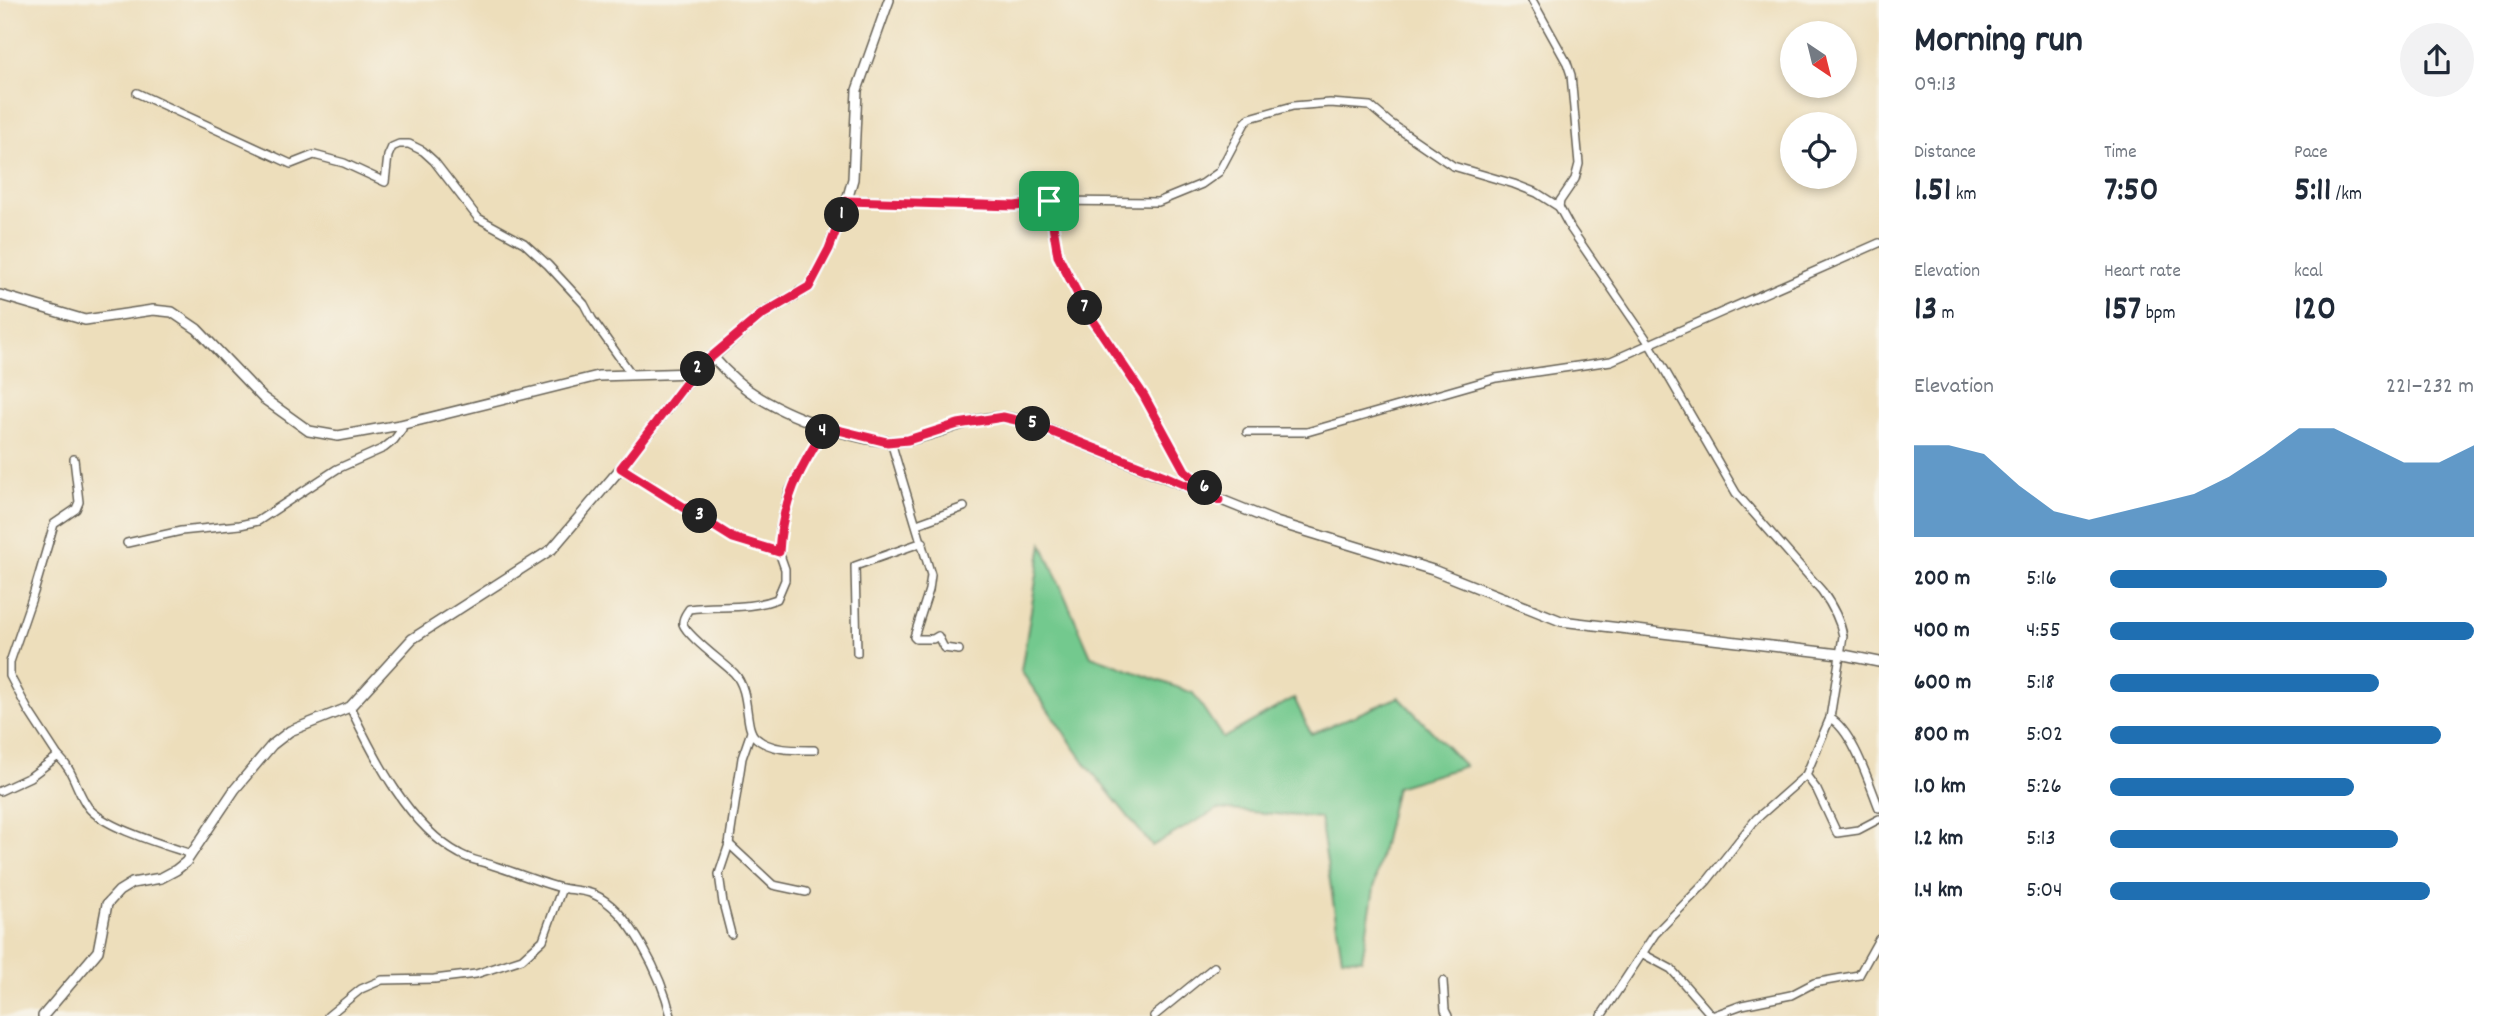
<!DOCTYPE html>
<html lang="en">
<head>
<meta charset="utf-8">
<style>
	:root { --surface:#fff; --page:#f2f2f3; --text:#1f2937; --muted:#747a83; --accent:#1f6fb2 }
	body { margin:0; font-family:Dekko,sans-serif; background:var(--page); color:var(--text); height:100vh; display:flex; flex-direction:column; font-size:26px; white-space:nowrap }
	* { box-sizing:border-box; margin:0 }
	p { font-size:23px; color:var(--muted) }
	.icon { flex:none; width:38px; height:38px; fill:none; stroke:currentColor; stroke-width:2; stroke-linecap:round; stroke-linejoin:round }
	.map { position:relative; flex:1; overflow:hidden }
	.side { display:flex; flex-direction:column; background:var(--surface); width:630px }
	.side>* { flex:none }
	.needle { width:46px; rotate:145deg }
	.fabs { position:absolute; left:1780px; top:21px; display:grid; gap:14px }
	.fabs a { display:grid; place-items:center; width:77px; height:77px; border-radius:50%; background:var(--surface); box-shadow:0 4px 10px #0003; font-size:35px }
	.pin { position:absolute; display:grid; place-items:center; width:60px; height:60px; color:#fff; margin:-30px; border-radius:14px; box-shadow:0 4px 10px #0006 }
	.km { position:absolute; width:35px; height:35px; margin:-18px; border-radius:50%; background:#222; color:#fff; font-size:19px; line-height:35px; text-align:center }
	.round { display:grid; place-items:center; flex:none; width:74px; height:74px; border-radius:37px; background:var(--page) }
	.overview { display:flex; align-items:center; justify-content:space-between; height:119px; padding:0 35px }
	h1 { font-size:38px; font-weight:700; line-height:52px }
	.metrics { display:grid; grid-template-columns:repeat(3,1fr); gap:10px; height:119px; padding:7px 35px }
	.metrics div { display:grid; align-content:center }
	.metrics b { font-size:35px; font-weight:700 }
	.metrics small { font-size:19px; font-weight:400 }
	.metrics p { font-size:19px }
	.chart { height:196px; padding:14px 35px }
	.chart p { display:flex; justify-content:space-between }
	.chart svg { width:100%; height:126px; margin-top:7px; fill:var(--accent); opacity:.7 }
	ul { padding:0 35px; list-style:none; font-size:23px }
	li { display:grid; grid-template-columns:112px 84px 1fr; align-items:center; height:52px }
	li i { height:18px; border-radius:9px; background:var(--accent) }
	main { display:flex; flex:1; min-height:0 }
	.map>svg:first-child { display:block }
	.green { fill:#73c98e; stroke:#487255; stroke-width:2 }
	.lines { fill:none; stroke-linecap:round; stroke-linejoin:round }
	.minor-casing { stroke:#656054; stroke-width:10 }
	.tertiary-casing { stroke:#656054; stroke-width:12 }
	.minor { stroke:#fff; stroke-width:7 }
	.tertiary { stroke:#fff; stroke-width:9 }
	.route-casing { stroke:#fff; stroke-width:14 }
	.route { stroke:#e11d48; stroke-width:9 }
</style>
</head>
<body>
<main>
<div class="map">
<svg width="1879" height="1016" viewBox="0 0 1879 1016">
	<rect width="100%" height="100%" fill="#f7f3e8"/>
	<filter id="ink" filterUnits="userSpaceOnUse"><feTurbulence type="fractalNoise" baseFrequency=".0143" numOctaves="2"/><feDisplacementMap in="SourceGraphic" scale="14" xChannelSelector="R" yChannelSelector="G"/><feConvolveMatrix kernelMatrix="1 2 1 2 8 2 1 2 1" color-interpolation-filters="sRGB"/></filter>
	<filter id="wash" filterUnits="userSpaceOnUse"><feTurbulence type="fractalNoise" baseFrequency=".00686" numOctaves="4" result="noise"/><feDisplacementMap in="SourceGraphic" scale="28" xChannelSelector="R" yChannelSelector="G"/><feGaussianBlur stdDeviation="1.57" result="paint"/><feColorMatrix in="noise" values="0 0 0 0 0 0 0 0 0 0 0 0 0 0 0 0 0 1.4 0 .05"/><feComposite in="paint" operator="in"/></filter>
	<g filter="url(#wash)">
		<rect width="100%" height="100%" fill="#eddebb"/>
		<polygon class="green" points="1042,544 1091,656 1193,693 1223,738 1294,698 1311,734 1399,697 1465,766 1396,787 1377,871 1362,959 1342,958 1320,818 1218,809 1152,846 1088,767 1021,671"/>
	</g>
	<g filter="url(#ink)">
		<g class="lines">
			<defs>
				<g id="minor">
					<path d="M 1532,0 L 1567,63 L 1571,75 L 1579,164 L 1575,179 L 1560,201 L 1559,207 L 1571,229 L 1649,343 L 1736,493 L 1822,591 C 1832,605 1840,619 1843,636 L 1830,718 L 1806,775 L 1756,819 L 1707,881 L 1655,934 L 1601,1016"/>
					<polyline points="137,93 291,164 314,155 344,163 385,182 388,156 392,147 399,144 409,144 423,151 434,161 478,218 524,243 548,265 584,304 592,319 632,375"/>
					<polyline points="847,200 1015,206 1049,201 1158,202 1202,184 1219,172 1245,123 1250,118 1293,106 1330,103 1370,106 1390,123 1453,166 1514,184 1537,193 1559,207"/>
					<polyline points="1049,201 1058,255 1086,310 1144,396 1185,471 1213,495"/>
					<polyline points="1247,432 1307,432 1496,378 1611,361 1879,243"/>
					<polyline points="891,442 931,575 929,590 914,637 916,639 933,639 938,636 944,648 959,650"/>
					<polyline points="621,468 733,538 779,552"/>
					<polyline points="917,524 964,507"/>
					<polyline points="127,543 181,531 240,525 258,521 337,469 384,448 394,440 402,429 400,425"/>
					<polyline points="857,653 855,566 923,542"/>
					<path d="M 350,707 C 374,757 409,827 460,854 C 470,860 484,862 495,866 C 517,873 539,882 561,888 C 571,890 583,890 593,894 C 631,910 662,978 671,1016"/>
					<path d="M 1830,718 C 1853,731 1869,783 1879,808"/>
					<path d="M 814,750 C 795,750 771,751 756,738 C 743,728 752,692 734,673 C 723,662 687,636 683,624 C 682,618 686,614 689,609 C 719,605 748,610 777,599 L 785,580 L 785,569 L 779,552 L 780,530 L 789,492 L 804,463 L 826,427"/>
					<polyline points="58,756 28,710 10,676 10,662 34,592 54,524 76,509 79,502 74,459"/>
					<polyline points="1806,775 1817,790 1837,833 1858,830 1879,819"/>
					<path d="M 0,791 L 30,777 L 58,756 C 74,770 76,791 88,807 C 104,828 165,845 191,854"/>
					<polyline points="729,844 773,885 806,892"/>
					<polyline points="731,934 723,903 719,874 729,844 742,758 751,732"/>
					<polyline points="1643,954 1671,969 1712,1016 1742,1005 1791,995 1814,983 1859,975 1879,939"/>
					<polyline points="1443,981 1445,1010 1448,1016"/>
					<polyline points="328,1016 361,989 382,980 434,979 476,974 522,959 543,940 562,888"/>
					<polyline points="1154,1016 1214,967"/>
				</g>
				<g id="tertiary">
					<polyline points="0,295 85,320 153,310 172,312 197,329 263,398 309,431 338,436 400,425 598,376 694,373"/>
					<path d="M 712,356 C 725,371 743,388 760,398 C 793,418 871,448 908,440 C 940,434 968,418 1001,417 C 1011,417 1023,421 1033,424 L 1276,522 L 1433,570 L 1561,621 L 1839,654 L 1879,662"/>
					<polyline points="43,1016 98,951 107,904 119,891 132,883 161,878 176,870 186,862 235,789 272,745 290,731 350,707 412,639 552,549 621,468 694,373 761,315 809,287 829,249 847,200 853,179 857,90 889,0"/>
				</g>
			</defs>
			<use href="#minor" class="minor-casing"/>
			<use href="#tertiary" class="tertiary-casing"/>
			<use href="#minor" class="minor"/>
			<use href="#tertiary" class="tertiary"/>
		</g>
	</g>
	<g class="lines" filter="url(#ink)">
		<defs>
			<path id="route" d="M 847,201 L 1015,206 L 1049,201 L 1058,256 L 1086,310 L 1144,396 L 1185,471 L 1219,500 L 1167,477 L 1033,424 L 1003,417 L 958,424 L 908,440 L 887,442 L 826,427 C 799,470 782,500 779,552 L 733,538 L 621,468 L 696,370 L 761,315 L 809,287 L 829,249 Z"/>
		</defs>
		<use href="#route" class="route-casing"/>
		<use href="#route" class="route"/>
	</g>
</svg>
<div class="fabs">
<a><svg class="needle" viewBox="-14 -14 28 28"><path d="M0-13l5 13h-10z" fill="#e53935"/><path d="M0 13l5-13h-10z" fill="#747a83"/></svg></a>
<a><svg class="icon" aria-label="locate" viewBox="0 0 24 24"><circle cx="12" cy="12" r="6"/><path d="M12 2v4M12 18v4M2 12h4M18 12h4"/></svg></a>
</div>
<div class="pin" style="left:1049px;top:201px;background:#1e9e55"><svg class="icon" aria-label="arrive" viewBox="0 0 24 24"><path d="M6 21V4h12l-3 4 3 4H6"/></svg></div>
<b class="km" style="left:842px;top:215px">1</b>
<b class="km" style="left:698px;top:369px">2</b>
<b class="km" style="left:700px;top:516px">3</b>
<b class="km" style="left:823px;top:432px">4</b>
<b class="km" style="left:1033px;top:424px">5</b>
<b class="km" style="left:1205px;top:488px">6</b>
<b class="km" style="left:1085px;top:308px">7</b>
</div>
<section class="side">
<div class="overview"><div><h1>Morning run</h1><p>09:13</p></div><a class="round"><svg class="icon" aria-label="share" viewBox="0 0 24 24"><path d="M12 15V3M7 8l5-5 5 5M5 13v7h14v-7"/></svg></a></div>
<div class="metrics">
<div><p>Distance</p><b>1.51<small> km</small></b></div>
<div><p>Time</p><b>7:50</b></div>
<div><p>Pace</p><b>5:11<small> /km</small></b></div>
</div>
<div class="metrics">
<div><p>Elevation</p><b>13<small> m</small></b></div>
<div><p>Heart rate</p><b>157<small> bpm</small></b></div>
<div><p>kcal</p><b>120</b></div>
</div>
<div class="chart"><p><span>Elevation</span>221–232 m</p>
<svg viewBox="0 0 160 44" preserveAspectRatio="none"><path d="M0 44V12L10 12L20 15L30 26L40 35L50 38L60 35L70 32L80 29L90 23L100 15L110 6L120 6L130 12L140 18L150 18L160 12V44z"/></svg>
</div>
<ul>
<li><b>200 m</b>5:16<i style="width:76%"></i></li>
<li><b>400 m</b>4:55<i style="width:100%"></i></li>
<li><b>600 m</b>5:18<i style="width:74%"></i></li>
<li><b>800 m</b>5:02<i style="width:91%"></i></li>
<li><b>1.0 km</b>5:26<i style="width:67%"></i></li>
<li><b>1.2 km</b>5:13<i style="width:79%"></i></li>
<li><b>1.4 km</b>5:04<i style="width:88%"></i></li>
</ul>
</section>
</main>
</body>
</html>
